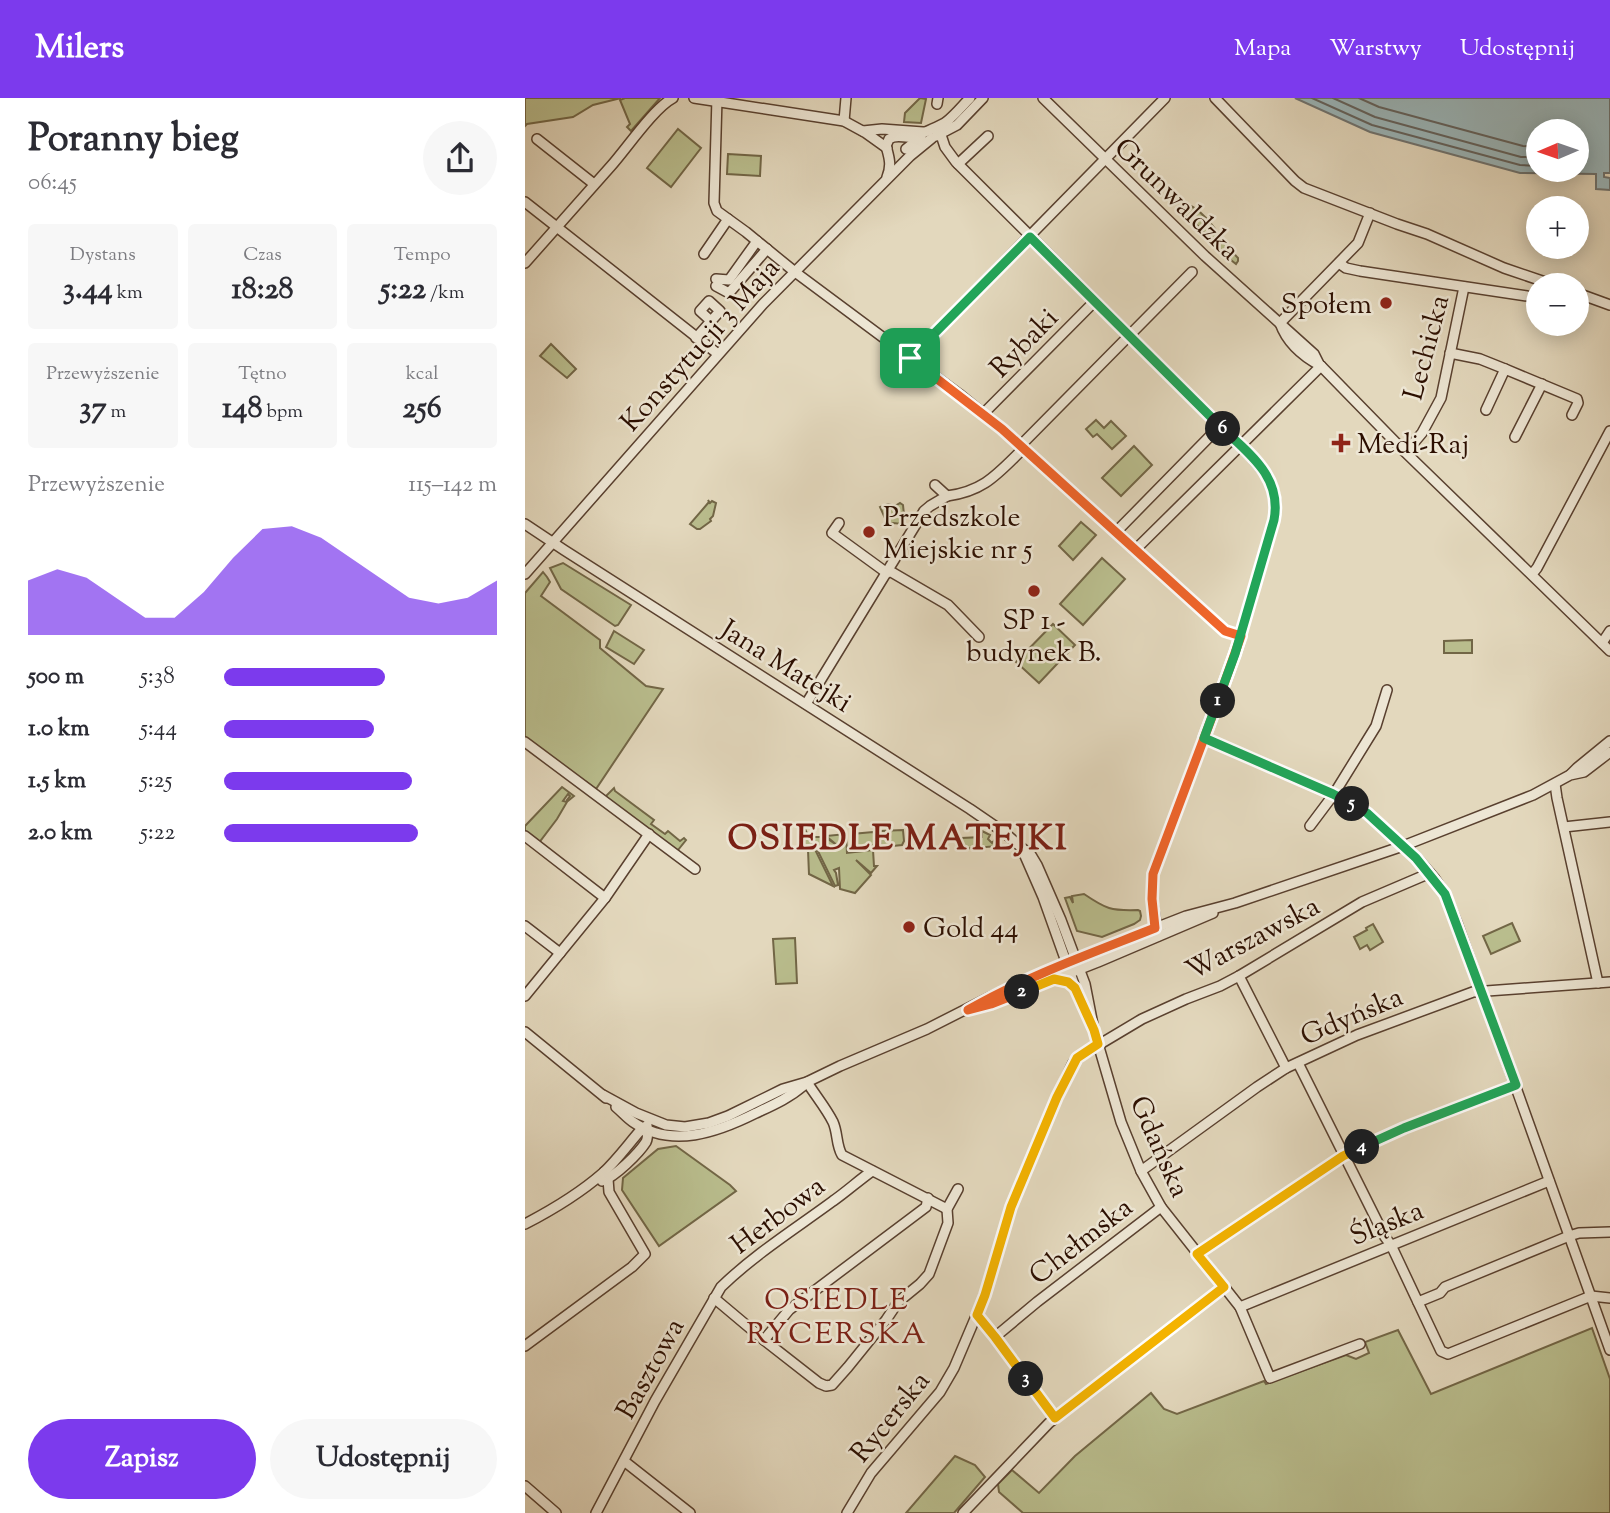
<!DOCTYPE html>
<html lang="pl">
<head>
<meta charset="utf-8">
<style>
	:root { --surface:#fff; --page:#f7f7f7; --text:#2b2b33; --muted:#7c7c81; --accent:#7c3aed }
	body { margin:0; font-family:"Sorts Mill Goudy",serif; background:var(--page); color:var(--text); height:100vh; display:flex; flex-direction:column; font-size:26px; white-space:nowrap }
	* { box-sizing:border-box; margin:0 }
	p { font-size:23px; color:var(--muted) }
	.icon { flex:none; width:38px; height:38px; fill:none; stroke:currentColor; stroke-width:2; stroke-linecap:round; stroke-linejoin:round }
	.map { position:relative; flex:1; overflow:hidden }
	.details { display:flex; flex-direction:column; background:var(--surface); width:525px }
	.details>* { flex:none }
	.needle { width:46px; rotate:268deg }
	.fabs { position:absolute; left:1001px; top:21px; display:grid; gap:14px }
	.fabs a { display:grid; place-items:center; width:63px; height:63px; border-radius:50%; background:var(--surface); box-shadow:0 4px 18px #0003; font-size:35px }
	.pin { position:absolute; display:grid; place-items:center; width:60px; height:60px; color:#fff; margin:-30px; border-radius:14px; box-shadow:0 4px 10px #0006 }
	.km { position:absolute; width:35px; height:35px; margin:-18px; border-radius:50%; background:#222; color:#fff; font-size:19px; line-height:35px; text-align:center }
	.round { display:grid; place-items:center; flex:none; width:74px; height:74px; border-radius:37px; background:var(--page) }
	.head { display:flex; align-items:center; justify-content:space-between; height:119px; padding:0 28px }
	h1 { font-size:38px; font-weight:700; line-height:52px }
	.stats { display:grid; grid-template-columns:repeat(3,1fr); gap:10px; height:119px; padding:7px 28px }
	.stats div { display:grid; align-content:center; border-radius:7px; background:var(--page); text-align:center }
	.stats b { font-size:30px; font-weight:700 }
	.stats small { font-size:19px; font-weight:400 }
	.stats p { font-size:19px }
	.chart { height:196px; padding:14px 28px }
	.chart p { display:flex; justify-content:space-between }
	.chart svg { width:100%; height:126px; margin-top:7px; fill:var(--accent); opacity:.7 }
	.button { display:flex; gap:14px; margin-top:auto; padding:14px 28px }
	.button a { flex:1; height:80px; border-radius:42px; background:var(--accent); color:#fff; font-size:28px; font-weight:700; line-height:80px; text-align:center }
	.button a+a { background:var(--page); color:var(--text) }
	ul { padding:0 28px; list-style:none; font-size:23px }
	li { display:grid; grid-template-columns:112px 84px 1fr; align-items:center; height:52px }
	li i { height:18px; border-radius:9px; background:var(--accent) }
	header { display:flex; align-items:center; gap:42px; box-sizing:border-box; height:98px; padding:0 35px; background:var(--accent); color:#fff }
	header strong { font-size:33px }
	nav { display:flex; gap:38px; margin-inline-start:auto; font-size:24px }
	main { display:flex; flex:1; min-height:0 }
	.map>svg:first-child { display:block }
	.green { fill:#b9bd8d; stroke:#726646; stroke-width:2 }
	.water { fill:#9ab7bc; stroke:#6e7371; stroke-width:2; fill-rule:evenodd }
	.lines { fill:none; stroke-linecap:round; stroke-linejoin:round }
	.shore { stroke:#62625e; stroke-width:2 }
	.minor-casing { stroke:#59402f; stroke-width:12 }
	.minor { stroke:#ede6d4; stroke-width:9 }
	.split-1-casing { stroke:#fff; stroke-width:14 }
	.split-2-casing { stroke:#fff; stroke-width:14 }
	.split-3-casing { stroke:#fff; stroke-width:14 }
	.split-4-casing { stroke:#fff; stroke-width:14 }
	.split-5-casing { stroke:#fff; stroke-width:14 }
	.split-6-casing { stroke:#fff; stroke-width:14 }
	.split-7-casing { stroke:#fff; stroke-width:14 }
	.split-1 { stroke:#f0652b; stroke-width:9 }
	.split-2 { stroke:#f0652b; stroke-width:9 }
	.split-3 { stroke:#f5b400; stroke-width:9 }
	.split-4 { stroke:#f5b400; stroke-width:9 }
	.split-5 { stroke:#22a559; stroke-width:9 }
	.split-6 { stroke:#22a559; stroke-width:9 }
	.split-7 { stroke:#22a559; stroke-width:9 }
	.poi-dot { fill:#8f2418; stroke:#ede6d4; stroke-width:2.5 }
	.labels { text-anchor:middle; stroke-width:5; stroke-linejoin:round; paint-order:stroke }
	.street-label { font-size:28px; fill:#2b0e00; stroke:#ede6d4 }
	.poi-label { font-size:28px; fill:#2b0e00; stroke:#ede6d4; text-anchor:start }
	.neighbourhood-label { font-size:30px; letter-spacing:2px; fill:#7a1f14; stroke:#ede6d4 }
	.district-label { font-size:35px; font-weight:bold; letter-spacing:2px; fill:#7a1f14; stroke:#ede6d4 }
</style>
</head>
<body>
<header>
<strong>Milers</strong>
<nav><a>Mapa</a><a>Warstwy</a><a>Udostępnij</a></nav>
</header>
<main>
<section class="details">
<div class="head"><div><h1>Poranny bieg</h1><p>06:45</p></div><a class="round"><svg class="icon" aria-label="share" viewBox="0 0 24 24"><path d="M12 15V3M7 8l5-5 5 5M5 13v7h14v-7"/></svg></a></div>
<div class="stats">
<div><p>Dystans</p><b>3.44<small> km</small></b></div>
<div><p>Czas</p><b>18:28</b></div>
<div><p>Tempo</p><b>5:22<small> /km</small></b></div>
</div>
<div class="stats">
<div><p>Przewyższenie</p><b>37<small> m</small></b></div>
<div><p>Tętno</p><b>148<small> bpm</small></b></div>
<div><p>kcal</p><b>256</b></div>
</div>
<div class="chart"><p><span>Przewyższenie</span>115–142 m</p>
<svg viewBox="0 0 160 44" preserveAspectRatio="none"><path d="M0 44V25L10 21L20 24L30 31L40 38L50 38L60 29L70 17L80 7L90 6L100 10L110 17L120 24L130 31L140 33L150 31L160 25V44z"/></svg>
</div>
<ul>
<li><b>500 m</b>5:38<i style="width:59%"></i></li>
<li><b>1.0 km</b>5:44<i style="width:55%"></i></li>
<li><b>1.5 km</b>5:25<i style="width:69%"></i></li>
<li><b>2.0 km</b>5:22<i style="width:71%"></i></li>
</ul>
<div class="button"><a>Zapisz</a><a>Udostępnij</a></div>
</section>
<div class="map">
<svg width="1085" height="1415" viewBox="0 0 1085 1415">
	<rect width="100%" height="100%" fill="#e3d8bd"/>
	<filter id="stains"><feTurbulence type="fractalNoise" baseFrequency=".00286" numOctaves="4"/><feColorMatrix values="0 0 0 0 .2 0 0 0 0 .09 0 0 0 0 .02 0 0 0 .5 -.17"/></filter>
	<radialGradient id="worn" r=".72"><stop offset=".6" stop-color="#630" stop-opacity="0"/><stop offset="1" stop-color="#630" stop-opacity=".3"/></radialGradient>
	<g class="green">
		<polygon points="0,0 96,0 68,7 48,19 2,26 0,28"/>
		<polygon points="100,0 135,0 106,33 102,29 105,26 95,2"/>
		<polygon points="395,0 401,1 396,25 379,24 380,15"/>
		<polygon points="153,31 176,50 146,89 122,70"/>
		<polygon points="203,56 236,58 235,78 202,76"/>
		<path d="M 662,106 C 685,116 695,142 713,160 L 713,163 L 711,166 L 697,155 L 693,150 L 673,128 L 657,114 L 657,110 Z"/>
		<polygon points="26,246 51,271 42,280 15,258"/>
		<polygon points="571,322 579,330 586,323 601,338 587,351 572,336 568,339 561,331"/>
		<polygon points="609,348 627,367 596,398 577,380"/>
		<polygon points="183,402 185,405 187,403 191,405 188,418 185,421 186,423 175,431 172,431 165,426 184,404"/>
		<polygon points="363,406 370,408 375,405 378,407 379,417 377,426 368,425 363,427 355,409"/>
		<polygon points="556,424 571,437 548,462 534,448"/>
		<polygon points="577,460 600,481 558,527 535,506"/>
		<polygon points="38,465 106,507 93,527 90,528 36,491 25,470"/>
		<polygon points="18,474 22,479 25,484 16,498 75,542 75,550 121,588 138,591 71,691 60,683 59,683 0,639 0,495"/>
		<polygon points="528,526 550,547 514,585 491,564"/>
		<polygon points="89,533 119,552 109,566 81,549"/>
		<polygon points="947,542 947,555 919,555 919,543"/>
		<polygon points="37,689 49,698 43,703 42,702 45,698 43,696 38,703 42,704 32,721 13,746 0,735 0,728"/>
		<polygon points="89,690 90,693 129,722 126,726 140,736 143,733 155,743 159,740 161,742 153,752 151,753 82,701 81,698"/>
		<polygon points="277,726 278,727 308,788 284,776 283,752 278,752 276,727"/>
		<polygon points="378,732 379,743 377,747 358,749 356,747 355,736 356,733"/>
		<polygon points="457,733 465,737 463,741 467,745 471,740 473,742 476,753 473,748 437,751 437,740 457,739"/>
		<polygon points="348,734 351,737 352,747 327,749 327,736"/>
		<polygon points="321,736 322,755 348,752 349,768 352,768 346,775 331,762 346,777 330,795 315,791 314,770 309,772 311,775 313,787 310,788 287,741 288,739 300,739 313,748 301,738"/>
		<path d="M 559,796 C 581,811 586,813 613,812 L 615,813 L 616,818 L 615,822 L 609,826 L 577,839 L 552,833 L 540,800 L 545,799 L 548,805 L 547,798 Z"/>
		<polygon points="987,825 995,843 966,856 958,838"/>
		<polygon points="848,826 858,844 845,852 842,847 835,851 829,839 842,832 841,830"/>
		<polygon points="270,840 272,885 251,886 248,841"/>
		<polygon points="151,1048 205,1087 211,1093 134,1148 97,1092 98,1080 133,1051"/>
		<polygon points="1067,1230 1085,1281 1085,1415 498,1415 474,1394 473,1386 487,1372 514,1395 550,1358 626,1295 639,1311 652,1316 739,1283 741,1286 821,1257 831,1261 844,1255 840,1244 873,1232 906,1296"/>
		<polygon points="430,1358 450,1367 460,1379 429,1415 381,1415"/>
	</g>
	<path class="water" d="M 770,0 L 1085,0 L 1085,75 L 1079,75 L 1079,79 L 1085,80 L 1085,92 L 1071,91 L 1071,76 L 995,75 L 845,34 ZM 1013,33 L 1052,33 L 1052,72 L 1013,72 Z"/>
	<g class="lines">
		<g class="shore">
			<polyline points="787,0 847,27 995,67 1013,68"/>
			<polyline points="808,0 850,19 996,59 1013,59"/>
			<polyline points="834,0 854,9 998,48 1013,49"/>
		</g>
		<defs>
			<g id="minor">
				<polyline points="169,0 319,23 341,35 362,50"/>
				<polyline points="192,0 189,105 192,113 221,134 270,174 434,296 477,331 700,533 716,539"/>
				<polyline points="518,0 680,158 789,256 795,268"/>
				<polyline points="690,0 770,83 779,90 872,126 902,136 979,170 1029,187"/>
				<polyline points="412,6 413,0"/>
				<polyline points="319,23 321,0"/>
				<polyline points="338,33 357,31 398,34"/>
				<path d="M 416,37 L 420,49 L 431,64 L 716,348 C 738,371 756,388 749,422 L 710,556 L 628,776 L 627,801 L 633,838"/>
				<polyline points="411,38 432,27 458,0"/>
				<polyline points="12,41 69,86"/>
				<polyline points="381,51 386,47 398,43"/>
				<polyline points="433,66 463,38"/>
				<path d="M 362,79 C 367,67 364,59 361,48 L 364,41 C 373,35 381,42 391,38 C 398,35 415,28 421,24 C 430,17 437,8 445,0"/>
				<polyline points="0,104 193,256"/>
				<polyline points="179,156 203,121"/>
				<path d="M 0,165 C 29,132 58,100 86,68 C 102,50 129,10 148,0"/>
				<polyline points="814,165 821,170 835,173 1002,198"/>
				<polyline points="191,181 204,182 232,143"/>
				<polyline points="191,188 204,195 242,151"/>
				<polyline points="1052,195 1085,207"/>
				<path d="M 755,225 C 762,245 777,258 796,268 L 879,353 L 1085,553"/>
				<polyline points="755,225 833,145 845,115"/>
				<polyline points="171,240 195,213 184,203 175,213 186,223"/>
				<polyline points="925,255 955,261 980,271"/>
				<polyline points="385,260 640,0"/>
				<polyline points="961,312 980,271 1052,301 1053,305 1047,317"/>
				<polyline points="458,316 570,203"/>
				<polyline points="990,339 1017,286"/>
				<polyline points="496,347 667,174"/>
				<polyline points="881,354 897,335 916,300 939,189"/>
				<path d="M 422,398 C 460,393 473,375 499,350"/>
				<polyline points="314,425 307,435 362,475"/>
				<polyline points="0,426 39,452 445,711 480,735 497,750 506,757 512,767 536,822 560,886 569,932 596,1024 616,1073 636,1109 715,1209 745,1280 835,1246"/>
				<polyline points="591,434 695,328"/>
				<polyline points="610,452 796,268"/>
				<polyline points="363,472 423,507 454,539"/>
				<polyline points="0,476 238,206 385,58 407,40"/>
				<polyline points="1007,476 1012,470 1085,333"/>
				<polyline points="1077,545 1085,533"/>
				<polyline points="281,606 399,413 405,408 422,398 410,387"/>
				<polyline points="679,640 809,696 842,715 891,759 910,781 920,796 932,825 1085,1252"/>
				<polyline points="0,644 170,771"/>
				<polyline points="1046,676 1052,670 1085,643"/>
				<polyline points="1030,686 1032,700 1073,885"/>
				<polyline points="785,728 809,696 851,628 862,592"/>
				<polyline points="1039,729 1085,724"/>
				<polyline points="0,738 80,800"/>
				<polyline points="497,751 518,799 549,886 563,917"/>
				<polyline points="0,828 35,855"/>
				<polyline points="714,878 761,970"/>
				<polyline points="0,898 80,800 124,736"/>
				<polyline points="455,909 466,906 573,864 688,815"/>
				<polyline points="0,934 81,1000"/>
				<polyline points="773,965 860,1139 866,1147 916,1253 923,1256 1066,1198 1085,1200"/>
				<path d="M 282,984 C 290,997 301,1010 308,1024 C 313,1035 311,1047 317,1057 L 422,1111"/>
				<polyline points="78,997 111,1015 141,1027 160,1029 184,1025 203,1018 258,991 282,984 315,968 402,931 463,900 541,865 661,818 710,805 878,748 1008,697 1045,677 1059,674 1085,654"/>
				<path d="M 91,1009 C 97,1014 102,1020 108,1024 C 147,1051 193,1034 231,1015 C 248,1007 264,1000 278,988"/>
				<polyline points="616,1073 732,989 761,970 832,937 948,894 1085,884"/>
				<path d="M 77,1083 C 90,1079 114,1055 121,1044 C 124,1038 122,1032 122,1027"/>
				<path d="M 0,1126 C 27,1112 54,1096 78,1075 C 91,1063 102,1048 114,1034 L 121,1030"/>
				<polyline points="672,1156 818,1058 879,1030 991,987"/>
				<polyline points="189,1200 239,1242 294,1285 301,1288 307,1287 323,1269 361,1222 373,1204 395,1186 404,1176 423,1125 422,1111 433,1091"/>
				<polyline points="893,1204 915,1195 920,1189 1044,1138 1054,1135 1085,1134"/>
				<polyline points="715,1209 1024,1083"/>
				<polyline points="452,1217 470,1239 530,1320"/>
				<polyline points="470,1239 512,1204 636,1109"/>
				<polyline points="239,1242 264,1212 401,1109 403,1100"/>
				<polyline points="0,1248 107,1169 120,1156 84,1094 83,1081 79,1074"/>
				<polyline points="99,1363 165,1415"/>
				<polyline points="0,1388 31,1415"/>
				<path d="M 71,1415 L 130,1303 L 196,1189 C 230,1156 270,1131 308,1103 C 321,1094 333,1083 347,1073"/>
				<polyline points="322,1415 346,1375 415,1294 429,1270 460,1197 486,1109 532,999 548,965 555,958 617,921 661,901 695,888 714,878 837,804 905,775"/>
				<polyline points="438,1415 524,1325 699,1189"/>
			</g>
		</defs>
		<use href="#minor" class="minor-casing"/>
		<use href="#minor" class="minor"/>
	</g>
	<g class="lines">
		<defs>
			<polyline id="split-1" points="385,260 477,331 700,533 716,538 693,603"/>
			<path id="split-2" d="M 497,894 L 466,906 L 443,912 C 502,878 567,855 630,830 L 627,801 L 628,776 L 693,603"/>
			<polyline id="split-3" points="497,894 529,881 543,884 550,890 569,932 573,946 552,960 532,999 486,1109 460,1197 452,1217 470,1239 501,1281"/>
			<polyline id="split-4" points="501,1281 530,1320 699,1189 672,1156 818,1058 837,1049"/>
			<polyline id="split-5" points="827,706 842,715 891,760 920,796 991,987 879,1030 837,1049"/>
			<path id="split-6" d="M 698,331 C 726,357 757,380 749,422 L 710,556 L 679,640 L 808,696 L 827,706"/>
			<polyline id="split-7" points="385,260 505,139 698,331"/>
		</defs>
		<use href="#split-1" class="split-1-casing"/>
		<use href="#split-2" class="split-2-casing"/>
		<use href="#split-3" class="split-3-casing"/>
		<use href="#split-4" class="split-4-casing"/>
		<use href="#split-5" class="split-5-casing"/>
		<use href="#split-6" class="split-6-casing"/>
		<use href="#split-7" class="split-7-casing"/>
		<use href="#split-1" class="split-1"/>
		<use href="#split-2" class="split-2"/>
		<use href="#split-3" class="split-3"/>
		<use href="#split-4" class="split-4"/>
		<use href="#split-5" class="split-5"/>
		<use href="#split-6" class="split-6"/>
		<use href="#split-7" class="split-7"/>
	</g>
	<g class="poi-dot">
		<circle cx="861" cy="205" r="7"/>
		<path d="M812.5 334.5h7v7h7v7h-7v7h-7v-7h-7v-7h7z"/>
		<circle cx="344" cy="434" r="7"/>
		<circle cx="509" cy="493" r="7"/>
		<circle cx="384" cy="829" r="7"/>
	</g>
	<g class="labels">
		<g class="street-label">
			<text transform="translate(653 100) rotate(44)" y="10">Grunwaldzka</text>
			<text transform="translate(498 244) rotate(-46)" y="10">Rybaki</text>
			<text transform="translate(174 246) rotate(-48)" y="10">Konstytucji 3 Maja</text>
			<text transform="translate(900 249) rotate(-75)" y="10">Lechicka</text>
			<text transform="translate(262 567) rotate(32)" y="10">Jana Matejki</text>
			<text transform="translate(727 839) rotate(-28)" y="10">Warszawska</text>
			<text transform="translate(826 917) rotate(-23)" y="10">Gdyńska</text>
			<text transform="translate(636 1048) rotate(66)" y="10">Gdańska</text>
			<text transform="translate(252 1116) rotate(-37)" y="10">Herbowa</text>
			<text transform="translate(861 1124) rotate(-22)" y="10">Śląska</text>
			<text transform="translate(555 1142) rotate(-38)" y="10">Chełmska</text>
			<text transform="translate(124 1270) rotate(-61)" y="10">Basztowa</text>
			<text transform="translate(364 1318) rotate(-51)" y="10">Rycerska</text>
		</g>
		<g class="poi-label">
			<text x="847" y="215" text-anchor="end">Społem</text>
			<text x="832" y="355">Medi-Raj</text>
			<text x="358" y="428">Przedszkole<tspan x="358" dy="32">Miejskie nr 5</tspan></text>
			<text x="509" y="531" text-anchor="middle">SP 1 -<tspan x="509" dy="32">budynek B.</tspan></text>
			<text x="398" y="839">Gold 44</text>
		</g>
		<g class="neighbourhood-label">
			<text x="312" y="1211">OSIEDLE<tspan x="312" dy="34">RYCERSKA</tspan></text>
		</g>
		<g class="district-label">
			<text x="373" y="751">OSIEDLE MATEJKI</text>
		</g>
	</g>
	<rect width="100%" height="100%" filter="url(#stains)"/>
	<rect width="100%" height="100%" fill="url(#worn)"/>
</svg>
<div class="fabs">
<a><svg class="needle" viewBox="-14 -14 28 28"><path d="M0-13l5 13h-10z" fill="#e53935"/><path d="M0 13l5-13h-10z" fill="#7c7c81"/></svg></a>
<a>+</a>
<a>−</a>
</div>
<div class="pin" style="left:385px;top:260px;background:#1e9e55"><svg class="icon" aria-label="arrive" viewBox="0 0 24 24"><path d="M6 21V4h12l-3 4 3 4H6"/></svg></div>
<b class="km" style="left:693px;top:603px">1</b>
<b class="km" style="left:497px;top:894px">2</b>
<b class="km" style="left:501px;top:1281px">3</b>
<b class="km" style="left:837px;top:1049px">4</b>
<b class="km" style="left:827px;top:706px">5</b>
<b class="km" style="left:698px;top:331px">6</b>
</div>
</main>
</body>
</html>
